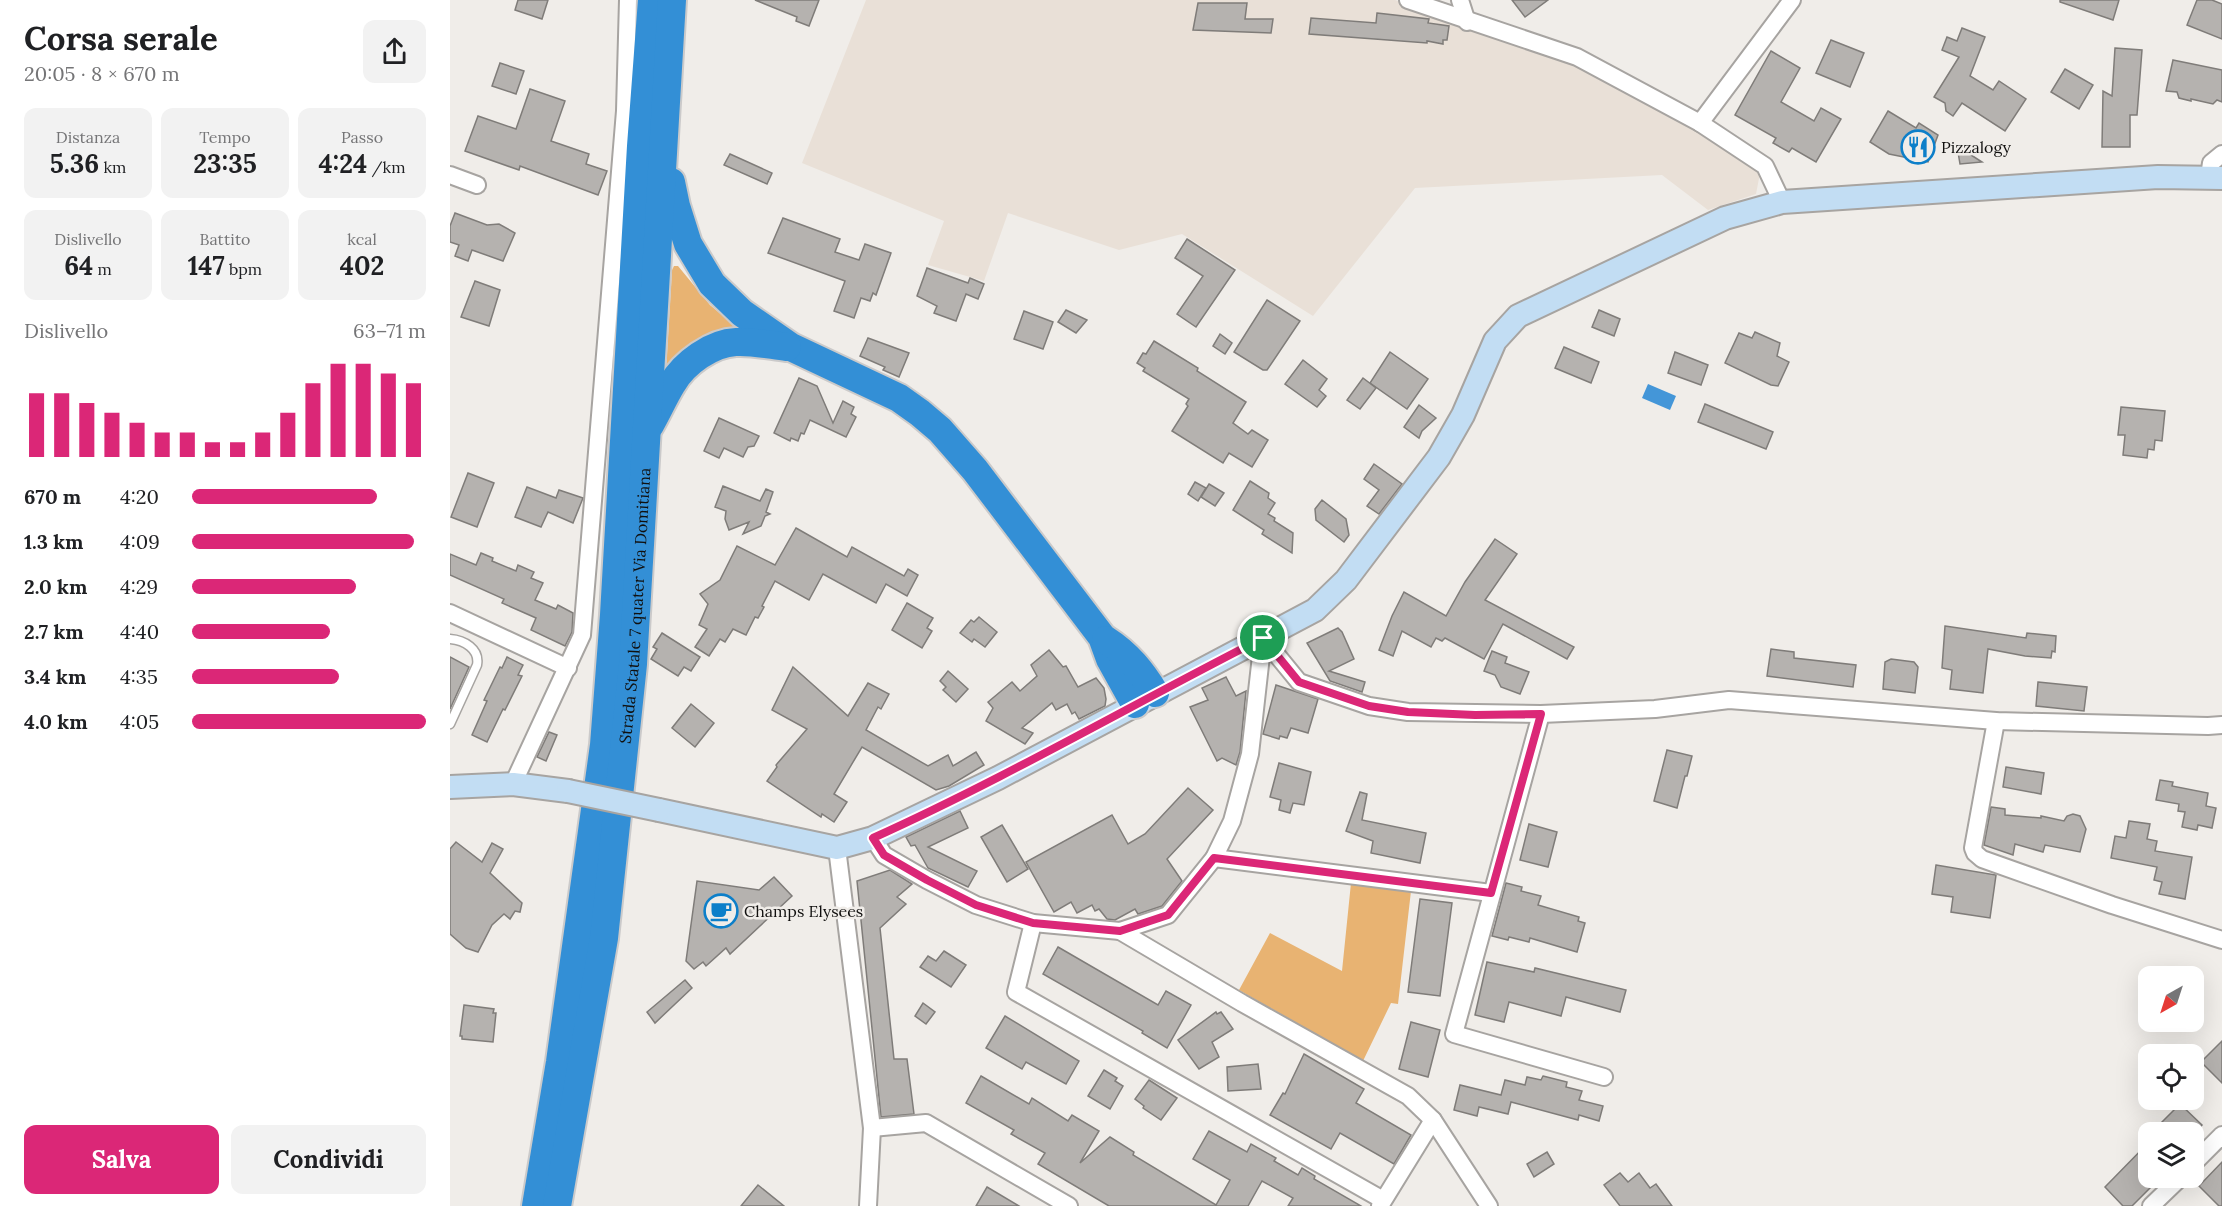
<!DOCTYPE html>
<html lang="it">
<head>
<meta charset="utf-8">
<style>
	:root { --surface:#fff; --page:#f2f2f2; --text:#202124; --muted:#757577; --accent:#db2777 }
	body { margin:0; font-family:Lora,serif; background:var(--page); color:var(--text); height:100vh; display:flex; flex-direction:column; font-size:22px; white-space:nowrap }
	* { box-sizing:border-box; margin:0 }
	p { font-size:20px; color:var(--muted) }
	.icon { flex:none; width:33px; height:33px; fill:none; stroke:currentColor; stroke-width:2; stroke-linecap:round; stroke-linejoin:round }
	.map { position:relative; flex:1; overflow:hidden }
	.panel { display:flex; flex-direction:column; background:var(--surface); width:450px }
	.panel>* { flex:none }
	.needle { width:39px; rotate:219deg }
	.controls { position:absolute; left:1688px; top:966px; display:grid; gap:12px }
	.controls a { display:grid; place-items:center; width:66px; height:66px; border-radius:12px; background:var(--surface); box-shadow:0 6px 24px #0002; font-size:30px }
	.pin { position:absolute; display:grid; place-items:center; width:51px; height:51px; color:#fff; margin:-26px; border:3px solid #fff; border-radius:50%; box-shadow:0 2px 6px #0007 }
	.round { display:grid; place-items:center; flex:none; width:63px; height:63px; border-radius:12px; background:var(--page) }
	.overview { display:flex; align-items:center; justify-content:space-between; height:102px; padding:0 24px }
	h1 { font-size:33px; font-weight:800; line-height:45px }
	.stats { display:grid; grid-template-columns:repeat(3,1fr); gap:9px; height:102px; padding:6px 24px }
	.stats div { display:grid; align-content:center; border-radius:12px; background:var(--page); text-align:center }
	.stats b { font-size:26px; font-weight:800 }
	.stats small { font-size:16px; font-weight:400 }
	.stats p { font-size:16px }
	.chart { height:168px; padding:12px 24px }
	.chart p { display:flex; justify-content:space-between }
	.chart svg { width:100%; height:108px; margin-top:6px; stroke:var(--accent); stroke-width:6 }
	.primary-button { display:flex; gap:12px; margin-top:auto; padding:12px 24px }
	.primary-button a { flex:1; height:69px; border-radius:12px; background:var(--accent); color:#fff; font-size:24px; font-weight:800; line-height:69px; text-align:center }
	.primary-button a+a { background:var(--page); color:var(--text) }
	ul { padding:0 24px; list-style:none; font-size:20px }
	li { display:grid; grid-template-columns:96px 72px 1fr; align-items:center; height:45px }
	li i { height:15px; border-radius:8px; background:var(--accent) }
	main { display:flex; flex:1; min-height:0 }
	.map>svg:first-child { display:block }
	.built { fill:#e9e0d7 }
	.green { fill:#e8b372 }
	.water { fill:#4496d8 }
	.building { fill:#b5b2af; stroke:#7f7c79; stroke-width:1.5 }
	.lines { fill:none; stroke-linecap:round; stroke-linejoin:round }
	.lane-casing { stroke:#a7a4a1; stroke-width:11 }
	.street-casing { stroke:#a7a4a1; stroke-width:20 }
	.secondary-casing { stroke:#a7a4a1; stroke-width:26 }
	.highway-casing { stroke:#cbcaca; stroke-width:32 }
	.lane { stroke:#fff; stroke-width:8 }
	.street { stroke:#fff; stroke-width:16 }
	.secondary { stroke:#c2ddf3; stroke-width:22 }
	.highway { stroke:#338fd6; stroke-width:28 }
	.secondary-bridge-casing { stroke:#a7a4a1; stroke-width:26; stroke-linecap:butt }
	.secondary-bridge { stroke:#c2ddf3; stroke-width:22 }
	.route-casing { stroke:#fff; stroke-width:12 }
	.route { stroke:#db2777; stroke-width:8 }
	.labels { text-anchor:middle; stroke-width:5; stroke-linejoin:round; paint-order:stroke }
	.poi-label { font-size:16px; fill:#11100f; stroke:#f0ede9; text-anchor:start }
	.street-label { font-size:16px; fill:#11100f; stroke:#f0ede9 }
</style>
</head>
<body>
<main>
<section class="panel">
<div class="overview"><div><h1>Corsa serale</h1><p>20:05 · 8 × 670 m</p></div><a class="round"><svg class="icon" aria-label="share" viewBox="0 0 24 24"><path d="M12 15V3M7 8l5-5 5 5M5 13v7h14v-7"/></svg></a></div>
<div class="stats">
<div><p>Distanza</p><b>5.36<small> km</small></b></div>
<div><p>Tempo</p><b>23:35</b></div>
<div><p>Passo</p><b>4:24<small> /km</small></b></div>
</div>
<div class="stats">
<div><p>Dislivello</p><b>64<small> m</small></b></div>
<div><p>Battito</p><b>147<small> bpm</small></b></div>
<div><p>kcal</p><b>402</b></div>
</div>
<div class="chart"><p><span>Dislivello</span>63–71 m</p>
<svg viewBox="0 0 160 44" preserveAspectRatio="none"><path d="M5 44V18M15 44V18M25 44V22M35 44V26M45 44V30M55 44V34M65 44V34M75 44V38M85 44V38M95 44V34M105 44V26M115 44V14M125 44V6M135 44V6M145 44V10M155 44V14"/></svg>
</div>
<ul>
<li><b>670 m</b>4:20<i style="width:79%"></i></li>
<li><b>1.3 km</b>4:09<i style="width:95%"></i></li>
<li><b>2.0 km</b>4:29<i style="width:70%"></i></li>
<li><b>2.7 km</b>4:40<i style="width:59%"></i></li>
<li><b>3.4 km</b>4:35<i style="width:63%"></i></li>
<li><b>4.0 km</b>4:05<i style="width:100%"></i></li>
</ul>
<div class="primary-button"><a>Salva</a><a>Condividi</a></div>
</section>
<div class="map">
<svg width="1772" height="1206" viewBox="0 0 1772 1206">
	<rect width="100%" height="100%" fill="#f0ede9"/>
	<polygon class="built" points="416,0 945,0 1123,62 1245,124 1311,168 1306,194 1258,210 1212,175 965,188 863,316 732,234 669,250 558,213 534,281 478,265 494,221 352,163"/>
	<g class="green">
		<polygon points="224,266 228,266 260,305 290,330 216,371 222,270"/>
		<polygon points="901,883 961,891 948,1004 941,1003 913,1061 789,990 820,933 892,971"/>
	</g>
	<polygon class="water" points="1198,384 1226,396 1220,410 1192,398"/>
	<g class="building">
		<polygon points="68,0 98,0 92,19 65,10"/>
		<polygon points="305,0 369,0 359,26 346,21 347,17"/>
		<polygon points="1062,0 1098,0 1075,17"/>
		<polygon points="1610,0 1669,0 1663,20 1610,2"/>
		<polygon points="1747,0 1762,0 1772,4 1772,39 1737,25"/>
		<polygon points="748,3 797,3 795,19 823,19 821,33 743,30"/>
		<polygon points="927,13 979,19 978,23 999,26 997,40 993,40 993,44 977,41 977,43 859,34 861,18 926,23"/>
		<polygon points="1512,28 1535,37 1520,76 1543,90 1549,81 1576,99 1555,131 1512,103 1503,116 1496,111 1495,103 1484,97 1509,57 1492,50 1497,37 1507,41"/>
		<polygon points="1381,40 1414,53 1400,87 1366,73"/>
		<polygon points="1665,48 1692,50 1687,115 1680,115 1680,147 1652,147 1653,91 1662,96"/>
		<polygon points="1321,51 1350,68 1331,102 1364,121 1371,108 1391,119 1366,162 1342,148 1339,152 1323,143 1326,138 1285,115"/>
		<polygon points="1723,60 1772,70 1772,102 1767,100 1763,104 1741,99 1741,101 1729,98 1727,92 1716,91"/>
		<polygon points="50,63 74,71 66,94 42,86"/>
		<polygon points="1615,69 1643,85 1629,109 1601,92"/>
		<polygon points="80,89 115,101 101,141 139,154 136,164 157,171 148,195 70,166 69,170 15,151 28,116 66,129"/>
		<polygon points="1438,111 1466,128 1469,123 1488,135 1478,162 1439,154 1420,142"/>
		<polygon points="1507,146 1532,162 1510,164"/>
		<polygon points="280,154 322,173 317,184 274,165"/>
		<polygon points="5,213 37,225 49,224 65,233 53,261 22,250 18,261 5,256 9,245 0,242 0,226"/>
		<polygon points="333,218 390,239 385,252 409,260 415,244 441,253 426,295 423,293 420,301 411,298 404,318 384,311 395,281 318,253"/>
		<polygon points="737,239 785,270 746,327 727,314 753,276 725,258"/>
		<polygon points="477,268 518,283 520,278 534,284 528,299 516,294 506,321 484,313 487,306 467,296"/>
		<polygon points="25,281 50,290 39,326 11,317"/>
		<polygon points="817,300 850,321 817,370 813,370 784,352"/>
		<polygon points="616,310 637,320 626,333 608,322"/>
		<polygon points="1149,310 1170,319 1164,336 1142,327"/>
		<polygon points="574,311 603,322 593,349 564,339"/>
		<polygon points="1305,332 1330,343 1327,356 1339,362 1328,386 1321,385 1275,363 1289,333 1302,338"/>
		<polygon points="770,334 782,343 775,354 763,346"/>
		<polygon points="418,338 459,353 449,377 433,370 435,367 410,356"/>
		<polygon points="704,341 748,368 747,371 796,402 783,423 798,434 802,430 818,440 802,467 779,453 773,463 722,431 738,406 736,404 739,399 693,371 695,368 687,363 693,353 696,354"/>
		<polygon points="1114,347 1149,362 1141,383 1105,368"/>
		<polygon points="940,352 978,379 957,409 920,383"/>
		<polygon points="1225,352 1258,365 1251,385 1218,373"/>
		<polygon points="853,360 877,379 869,390 876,396 867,407 835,384"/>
		<polygon points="349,378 367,386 383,423 393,401 404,407 401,414 406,417 396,437 360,420 354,434 351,433 348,441 341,438 340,441 324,433"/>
		<polygon points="913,378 926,388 910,409 897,400"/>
		<polygon points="1255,404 1323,432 1316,449 1248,422"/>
		<polygon points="969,405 986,418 972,431 969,438 954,427"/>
		<polygon points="1671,407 1715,411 1712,441 1705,440 1704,450 1698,449 1697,458 1673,455 1675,435 1668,435"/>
		<polygon points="269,418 309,436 304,446 298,447 293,457 274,448 269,458 254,451"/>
		<polygon points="924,464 952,484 929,514 917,506 929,490 914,479"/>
		<polygon points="18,473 44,483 27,527 1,517"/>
		<polygon points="800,481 819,493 818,498 825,503 818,514 825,518 824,521 843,533 842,553 812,534 814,530 783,510"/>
		<polygon points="745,482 756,488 748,501 738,494"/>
		<polygon points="759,484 774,493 765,506 751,497"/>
		<polygon points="273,486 310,501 316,489 323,492 316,512 320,514 315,516 311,526 293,534 299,522 279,530 275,519 276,511 265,507"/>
		<polygon points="77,487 106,498 109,490 133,498 123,523 98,512 91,527 65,517"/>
		<polygon points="872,500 896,519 899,535 894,542 866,520 865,509"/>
		<polygon points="346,528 397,557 402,547 454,576 458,569 468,575 457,596 436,584 426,603 373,574 359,600 325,581 312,606 314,607 308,618 305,617 296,635 283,629 275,642 270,639 259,656 245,647 257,629 249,625 258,604 250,594 270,580 287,546 325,565"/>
		<polygon points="1045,539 1067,554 1035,600 1124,647 1117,659 1053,624 1034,659 995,638 992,641 986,638 981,647 952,631 943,656 929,650 942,616 954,592 996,616 1015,582"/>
		<polygon points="31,553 43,558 42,561 66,571 68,565 84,572 81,578 93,583 85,600 106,609 108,605 123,613 122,632 115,646 81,630 86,618 52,603 54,599 0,575 0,554 26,565"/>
		<polygon points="457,603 483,618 477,628 482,631 472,648 442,630"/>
		<polygon points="529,617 547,632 535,647 524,639 522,642 510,633 521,620 524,622"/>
		<polygon points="1495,626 1576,638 1577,633 1606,636 1605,652 1602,651 1601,658 1575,656 1538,649 1533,693 1500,689 1502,670 1492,668"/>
		<polygon points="888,628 892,632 904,659 879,671 915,682 912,692 880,681 857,643"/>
		<polygon points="212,633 250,657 241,671 234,667 228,676 201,659 207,649 203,647"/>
		<polygon points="1321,649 1344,652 1344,658 1406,665 1403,687 1317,676"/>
		<polygon points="599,650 613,667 616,666 628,687 646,678 654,688 656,699 655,706 629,719 625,712 622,714 617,704 606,710 602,703 572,728 583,733 575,744 536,721 543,708 538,702 562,682 570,691 587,676 581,665"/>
		<polygon points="1042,651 1057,657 1055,663 1079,672 1070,694 1051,687 1045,675 1034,671"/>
		<polygon points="0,657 19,667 0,709"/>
		<polygon points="57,657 73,665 68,675 72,676 55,710 53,709 37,742 22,735 37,701 34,700 50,667 52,668"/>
		<polygon points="1441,659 1464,662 1468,667 1465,693 1433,689 1435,662"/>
		<polygon points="343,667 398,716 418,683 439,694 431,709 428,707 416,730 478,766 498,755 503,766 526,752 534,765 499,786 486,790 412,747 384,794 397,802 384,822 372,814 371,817 317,781 327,767 326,765 357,729 322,710"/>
		<polygon points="498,671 518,689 506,702 493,690 496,687 490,681"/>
		<polygon points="776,677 786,696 796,691 790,752 786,765 772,758 767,761 740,707 758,700 752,688"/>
		<polygon points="1588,682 1637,687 1634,711 1586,706"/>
		<polygon points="826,685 868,699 858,733 841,728 837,738 830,736 829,739 813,734"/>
		<polygon points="241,704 264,723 245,747 222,728"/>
		<polygon points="99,732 107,735 96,761 87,757"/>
		<polygon points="1217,750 1242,756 1237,776 1235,776 1227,808 1204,801"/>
		<polygon points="829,763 861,772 854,805 843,803 840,813 829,810 831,800 820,797"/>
		<polygon points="1556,767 1594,773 1591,794 1553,787"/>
		<polygon points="1710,780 1723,782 1722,786 1758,793 1756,806 1766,808 1762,828 1748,825 1747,830 1732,827 1735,812 1728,811 1729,804 1706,800"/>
		<polygon points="738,788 763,810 717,859 732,881 712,906 688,914 685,909 665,920 657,919 649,909 645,911 642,905 627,913 621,902 604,912 576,862 662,815 678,844 695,834"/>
		<polygon points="910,792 917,794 912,820 976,833 970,863 921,853 923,841 896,831"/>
		<polygon points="1541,807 1555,809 1555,815 1591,818 1591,816 1614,821 1617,816 1623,814 1630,816 1636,829 1630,852 1595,845 1593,852 1565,844 1563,855 1534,845"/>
		<polygon points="510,811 518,828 478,847 527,871 518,887 478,868 465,845 461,846 456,837"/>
		<polygon points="1679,821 1700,824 1697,839 1707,841 1705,851 1742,857 1735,899 1709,894 1712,882 1704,880 1707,867 1661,858 1665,836 1676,838"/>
		<polygon points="1079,824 1107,832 1098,867 1070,860"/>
		<polygon points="552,825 578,869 557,882 531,837"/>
		<polygon points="6,842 32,862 42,843 53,849 40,873 72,903 70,912 65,911 60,919 54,914 42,925 28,952 16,948 0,934 0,849"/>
		<polygon points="1486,865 1546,875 1540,918 1501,912 1503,897 1482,894"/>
		<polygon points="440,870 462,884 447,897 456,904 430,928 444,1059 457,1059 464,1114 431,1117 407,881"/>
		<polygon points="324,877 342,896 280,954 276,948 256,966 253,962 244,969 236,961 247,881 309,890"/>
		<polygon points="1056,883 1072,887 1071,891 1091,896 1088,905 1129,917 1128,921 1135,923 1127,952 1080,938 1079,942 1059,937 1058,940 1042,936"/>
		<polygon points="970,899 1002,903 990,996 958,992"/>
		<polygon points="608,947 708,1005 716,991 741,1005 717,1048 692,1033 693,1031 593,974"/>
		<polygon points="494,951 516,965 501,987 470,967 478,956 486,961"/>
		<polygon points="1037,962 1084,972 1085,968 1176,990 1170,1012 1116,997 1111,1016 1059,1002 1054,1022 1025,1015"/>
		<polygon points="235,980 242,988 205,1023 197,1012"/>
		<polygon points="473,1003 485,1012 476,1024 465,1016"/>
		<polygon points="14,1005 44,1009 43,1013 46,1013 43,1042 12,1039 12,1036 10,1036"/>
		<polygon points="766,1012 767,1014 771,1012 783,1029 762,1042 769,1057 749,1069 728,1040"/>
		<polygon points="555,1016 629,1061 616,1084 576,1062 572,1069 536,1048"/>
		<polygon points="961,1022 990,1030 978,1077 949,1069"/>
		<polygon points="1772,1041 1772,1083 1751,1062"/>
		<polygon points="854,1054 914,1089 906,1103 961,1135 944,1164 890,1133 881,1149 820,1115 833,1093 835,1094"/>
		<polygon points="808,1064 811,1089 778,1091 777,1067"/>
		<polygon points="654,1070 667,1078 665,1081 673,1086 660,1109 638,1096"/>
		<polygon points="531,1076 579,1104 582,1098 618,1121 622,1115 649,1131 630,1163 660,1137 684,1152 683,1155 766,1205 780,1180 743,1159 759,1131 797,1152 801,1144 826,1158 824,1161 848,1175 852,1168 865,1176 864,1179 911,1206 838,1206 843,1198 812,1181 798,1206 659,1206 588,1164 595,1153 561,1134 564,1130 516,1103"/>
		<polygon points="1093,1076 1117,1082 1116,1087 1132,1091 1129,1100 1153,1106 1149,1121 1129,1115 1128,1120 1061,1102 1058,1114 1029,1107 1027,1116 1004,1110 1010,1085 1051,1095 1055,1080 1075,1085 1077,1077 1091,1080"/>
		<polygon points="699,1080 727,1098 711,1120 693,1108 694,1106 685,1099"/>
		<polygon points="1730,1104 1752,1125 1745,1132 1702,1132"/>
		<polygon points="1698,1143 1698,1178 1710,1178 1682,1206 1673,1206 1655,1187"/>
		<polygon points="1097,1152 1104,1164 1084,1177 1077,1164"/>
		<polygon points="1772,1162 1772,1206 1769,1206 1749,1186"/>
		<polygon points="1170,1173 1178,1182 1189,1173 1200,1188 1206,1184 1222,1206 1170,1206 1154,1185"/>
		<polygon points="308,1185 334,1206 291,1206"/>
		<polygon points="537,1187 569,1206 526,1206"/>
	</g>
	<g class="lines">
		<defs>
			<path id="lane" d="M 0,639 C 14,640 30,649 27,665 L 0,724"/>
			<g id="street">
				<polyline points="958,0 1127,57 1250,123 1315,166 1332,202"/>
				<polyline points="1010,0 1017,22"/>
				<polyline points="1250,123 1342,0"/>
				<polyline points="0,175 27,185"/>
				<polyline points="1759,177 1761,163 1772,154"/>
				<polyline points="0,613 118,668"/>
				<polyline points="813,638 849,682 919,706 958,712 1091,714 1205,709 1279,700 1546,721 1758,726 1772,725"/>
				<polyline points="1091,714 1004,1034 1154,1077"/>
				<polyline points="1546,721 1523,848 1525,853 1532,859 1662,905 1772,940"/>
				<polyline points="63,784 132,635 175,111 178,0"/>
				<polyline points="423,838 434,855 477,880 526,905 583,923 670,931 718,915 764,858 782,821 800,754 813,638"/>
				<polyline points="387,848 422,1128 418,1206"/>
				<polyline points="764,858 1041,893"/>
				<polyline points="583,923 566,992 933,1200"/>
				<polyline points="670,931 792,1003 958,1096 983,1120 1039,1206"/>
				<polyline points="422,1128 476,1123 619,1206"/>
				<polyline points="1743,1164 1772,1135"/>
				<polyline points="930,1206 983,1120"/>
				<polyline points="1701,1206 1730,1178"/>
			</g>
			<g id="secondary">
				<polyline points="0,787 63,784 118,791"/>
				<polyline points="209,810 387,848 423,838 548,778 865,610 896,580 989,457 1013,415 1045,341 1068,316 1275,218 1332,202 1708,177 1772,178"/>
			</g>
			<g id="highway">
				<polyline points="221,182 226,206 238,244 262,284 292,313 341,347 449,398 470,413 490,430 525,470 652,637 660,659 685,704"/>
				<path d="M 200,425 C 208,411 214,397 222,384 C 234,363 262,343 286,342 C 303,341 320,345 337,347"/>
				<path d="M 656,640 C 678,654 692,672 705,693"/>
				<polyline points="86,1206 110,1062 154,745 164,615 191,146 202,0"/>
				<path id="s1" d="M 107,1206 L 154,938 L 183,664 L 222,0"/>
			</g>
		</defs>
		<use href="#lane" class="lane-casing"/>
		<use href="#street" class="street-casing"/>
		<use href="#secondary" class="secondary-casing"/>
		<use href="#highway" class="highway-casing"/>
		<use href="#lane" class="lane"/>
		<use href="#street" class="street"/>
		<use href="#secondary" class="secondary"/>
		<use href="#highway" class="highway"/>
		<defs>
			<polyline id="secondary-bridge" points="118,791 209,810"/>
		</defs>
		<use href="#secondary-bridge" class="secondary-bridge-casing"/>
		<use href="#secondary-bridge" class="secondary-bridge"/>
	</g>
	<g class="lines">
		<defs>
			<path id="route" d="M 813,638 L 849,682 L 919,706 L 958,712 L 1025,715 L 1091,714 L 1041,893 L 764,858 L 718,915 L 670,931 L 583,923 L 526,905 L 477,880 L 434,855 L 423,838 C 556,778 683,704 813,638 Z"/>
		</defs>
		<use href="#route" class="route-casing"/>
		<use href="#route" class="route"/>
	</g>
	<defs>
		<symbol id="restaurant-ring" viewBox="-11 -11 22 22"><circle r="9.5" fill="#f0ede9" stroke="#0d7fc9" stroke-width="1.5"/><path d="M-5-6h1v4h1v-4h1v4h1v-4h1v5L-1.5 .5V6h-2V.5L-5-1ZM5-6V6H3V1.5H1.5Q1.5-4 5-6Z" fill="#0d7fc9"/></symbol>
		<symbol id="cafe-ring" viewBox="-11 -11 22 22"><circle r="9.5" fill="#f0ede9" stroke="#0d7fc9" stroke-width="1.5"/><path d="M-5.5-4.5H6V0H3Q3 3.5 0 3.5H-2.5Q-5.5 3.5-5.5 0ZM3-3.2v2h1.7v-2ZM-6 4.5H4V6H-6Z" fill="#0d7fc9"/></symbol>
	</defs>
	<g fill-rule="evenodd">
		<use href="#restaurant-ring" x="1449" y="128" width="38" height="38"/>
		<use href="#cafe-ring" x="252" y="892" width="38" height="38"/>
	</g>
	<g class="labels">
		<g class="poi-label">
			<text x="1491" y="153">Pizzalogy</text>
			<text x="294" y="917">Champs Elysees</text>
		</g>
		<g class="street-label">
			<text dy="6" stroke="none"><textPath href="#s1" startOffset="606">Strada Statale 7 quater Via Domitiana</textPath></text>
		</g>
	</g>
</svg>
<div class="controls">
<a><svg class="needle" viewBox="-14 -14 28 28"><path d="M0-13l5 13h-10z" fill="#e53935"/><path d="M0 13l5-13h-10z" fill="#757577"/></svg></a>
<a><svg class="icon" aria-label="locate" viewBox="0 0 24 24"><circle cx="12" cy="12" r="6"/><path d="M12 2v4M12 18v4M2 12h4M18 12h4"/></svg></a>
<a><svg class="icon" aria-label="layers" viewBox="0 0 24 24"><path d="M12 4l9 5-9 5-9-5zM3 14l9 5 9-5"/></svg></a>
</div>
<div class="pin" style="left:813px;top:638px;background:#1e9e55"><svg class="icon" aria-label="arrive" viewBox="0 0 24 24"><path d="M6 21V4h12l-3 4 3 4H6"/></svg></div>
</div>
</main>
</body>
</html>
